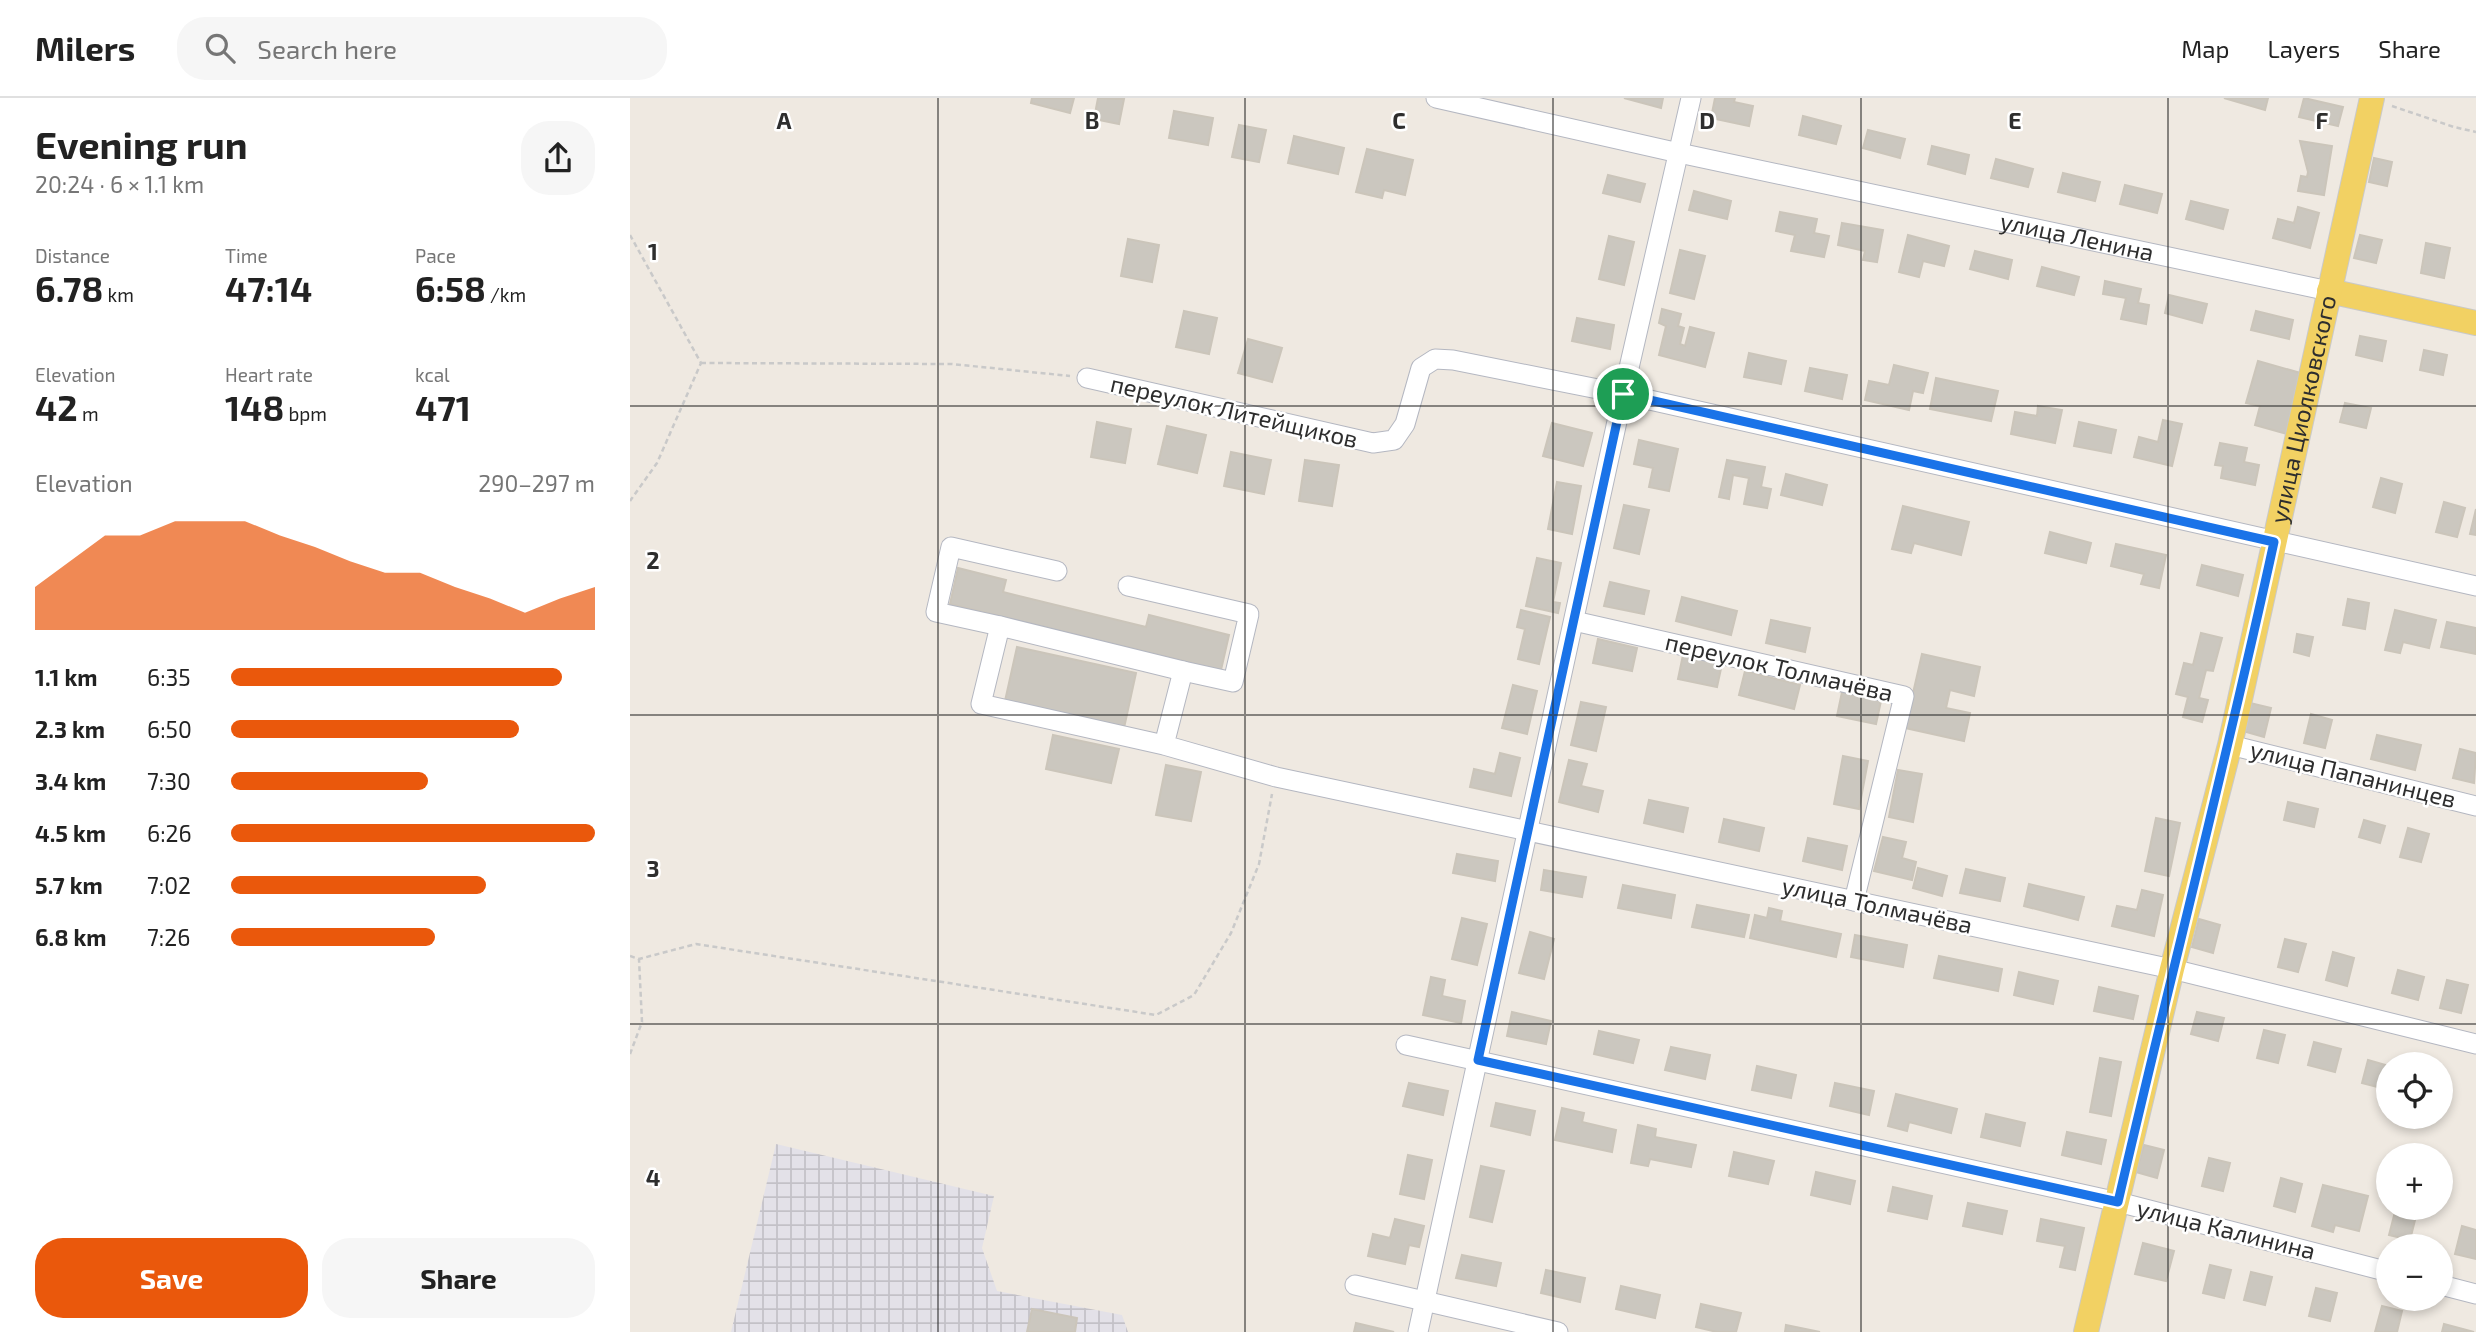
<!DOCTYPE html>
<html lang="en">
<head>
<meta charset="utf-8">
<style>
	:root { --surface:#fff; --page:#f6f6f6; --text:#222; --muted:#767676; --line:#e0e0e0; --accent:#ea580c }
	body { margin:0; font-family:"Exo 2",sans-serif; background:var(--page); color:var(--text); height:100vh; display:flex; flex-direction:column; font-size:26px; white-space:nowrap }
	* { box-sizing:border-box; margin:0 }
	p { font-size:23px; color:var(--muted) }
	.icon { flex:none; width:38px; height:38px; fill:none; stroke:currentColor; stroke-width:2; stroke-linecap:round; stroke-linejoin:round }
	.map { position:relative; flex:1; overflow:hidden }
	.panel { display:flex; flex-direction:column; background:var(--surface); width:630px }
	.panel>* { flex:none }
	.fabs { position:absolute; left:1746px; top:954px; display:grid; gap:14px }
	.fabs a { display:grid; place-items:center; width:77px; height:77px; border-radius:50%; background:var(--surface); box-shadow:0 4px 10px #0003; font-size:35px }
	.pin { position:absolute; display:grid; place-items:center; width:60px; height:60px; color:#fff; margin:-30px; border:4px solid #fff; border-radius:50%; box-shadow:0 2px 7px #0007 }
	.round { display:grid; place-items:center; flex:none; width:74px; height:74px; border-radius:28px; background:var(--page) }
	.overview { display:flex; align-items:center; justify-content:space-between; height:119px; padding:0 35px }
	h1 { font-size:38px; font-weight:700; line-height:52px }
	.figures { display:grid; grid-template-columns:repeat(3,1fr); gap:10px; height:119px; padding:7px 35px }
	.figures div { display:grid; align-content:center }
	.figures b { font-size:35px; font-weight:700 }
	.figures small { font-size:19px; font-weight:400 }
	.figures p { font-size:19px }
	.chart { height:196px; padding:14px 35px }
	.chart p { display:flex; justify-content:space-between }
	.chart svg { width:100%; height:126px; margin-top:7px; fill:var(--accent); opacity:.7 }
	.primary-button { display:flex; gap:14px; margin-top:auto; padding:14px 35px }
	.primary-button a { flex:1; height:80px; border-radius:28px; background:var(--accent); color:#fff; font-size:28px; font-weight:700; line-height:80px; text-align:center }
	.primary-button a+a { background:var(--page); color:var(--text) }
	ul { padding:0 35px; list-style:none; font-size:23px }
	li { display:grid; grid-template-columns:112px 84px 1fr; align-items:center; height:52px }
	li i { height:18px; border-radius:9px; background:var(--accent) }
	header { display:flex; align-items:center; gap:42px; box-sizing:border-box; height:98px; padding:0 35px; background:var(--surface); border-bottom:2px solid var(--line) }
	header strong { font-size:33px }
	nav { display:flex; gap:38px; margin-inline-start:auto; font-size:24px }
	.search { width:490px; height:63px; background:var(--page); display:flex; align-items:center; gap:18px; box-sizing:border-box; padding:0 24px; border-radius:28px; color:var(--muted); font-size:26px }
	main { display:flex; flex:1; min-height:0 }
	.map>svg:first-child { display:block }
	.industrial { fill:url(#industrial-grid) }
	.building { fill:#cbc7bf; stroke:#cbc5ba; stroke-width:2 }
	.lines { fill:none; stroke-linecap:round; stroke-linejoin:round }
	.minor-casing { stroke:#b4b7c1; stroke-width:21 }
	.major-casing { stroke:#c9c9c9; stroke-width:26 }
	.path { stroke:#c9c9c9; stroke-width:2.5; stroke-dasharray:5 3.5; stroke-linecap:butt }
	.minor { stroke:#fff; stroke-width:19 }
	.major { stroke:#f2d163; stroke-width:24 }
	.route-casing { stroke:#fff; stroke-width:14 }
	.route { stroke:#1a73e8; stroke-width:9 }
	.grid { fill:none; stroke:#2e2e2e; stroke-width:2; stroke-opacity:0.55 }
	.labels { text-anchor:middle; stroke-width:5; stroke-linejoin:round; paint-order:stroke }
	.street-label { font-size:24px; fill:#2e2e2e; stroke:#fff }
	.grid-label { font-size:23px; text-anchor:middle; font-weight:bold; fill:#2e2e2e; stroke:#fff; stroke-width:5; stroke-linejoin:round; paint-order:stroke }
</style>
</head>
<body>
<header>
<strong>Milers</strong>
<div class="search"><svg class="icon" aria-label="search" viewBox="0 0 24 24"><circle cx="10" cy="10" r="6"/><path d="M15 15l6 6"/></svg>Search here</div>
<nav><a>Map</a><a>Layers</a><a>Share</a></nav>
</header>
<main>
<section class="panel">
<div class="overview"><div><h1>Evening run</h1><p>20:24 · 6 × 1.1 km</p></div><a class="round"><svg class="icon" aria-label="share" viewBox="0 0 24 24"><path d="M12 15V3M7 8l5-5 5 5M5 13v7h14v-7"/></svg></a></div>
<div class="figures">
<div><p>Distance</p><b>6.78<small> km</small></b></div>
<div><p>Time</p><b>47:14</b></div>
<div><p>Pace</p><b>6:58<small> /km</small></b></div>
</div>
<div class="figures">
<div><p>Elevation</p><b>42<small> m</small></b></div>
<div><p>Heart rate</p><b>148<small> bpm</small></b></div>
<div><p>kcal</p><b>471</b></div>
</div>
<div class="chart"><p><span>Elevation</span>290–297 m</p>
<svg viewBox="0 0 160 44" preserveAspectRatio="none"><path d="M0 44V29L10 20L20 11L30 11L40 6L50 6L60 6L70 11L80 15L90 20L100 24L110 24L120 29L130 33L140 38L150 33L160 29V44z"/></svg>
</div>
<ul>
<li><b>1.1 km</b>6:35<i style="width:91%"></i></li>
<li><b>2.3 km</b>6:50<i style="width:79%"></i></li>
<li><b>3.4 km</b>7:30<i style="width:54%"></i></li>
<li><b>4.5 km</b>6:26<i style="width:100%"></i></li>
<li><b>5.7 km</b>7:02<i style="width:70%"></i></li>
<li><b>6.8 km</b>7:26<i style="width:56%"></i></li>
</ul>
<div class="primary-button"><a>Save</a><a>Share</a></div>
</section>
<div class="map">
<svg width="1846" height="1234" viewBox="0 0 1846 1234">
	<defs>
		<pattern id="industrial-grid" width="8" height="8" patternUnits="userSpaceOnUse" patternTransform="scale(1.75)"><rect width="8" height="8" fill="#e3e1e8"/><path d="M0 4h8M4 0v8" fill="none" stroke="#c3c1c7"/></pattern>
	</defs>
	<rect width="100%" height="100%" fill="#efe9e1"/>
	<polygon class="industrial" points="146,1046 364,1098 352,1150 367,1193 492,1217 498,1234 101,1234"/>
	<g class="building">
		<polygon points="402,0 444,0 440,15 401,5"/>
		<polygon points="468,0 494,1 489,26 464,21"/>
		<polygon points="994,0 1033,0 1031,10"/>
		<polygon points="1085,0 1105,0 1104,4 1123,8 1119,28 1081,20"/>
		<polygon points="1594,0 1638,0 1635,12"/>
		<polygon points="1674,0 1713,9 1708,28 1669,19"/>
		<polygon points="544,13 583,20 578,47 539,40"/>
		<polygon points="1173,18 1211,28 1206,46 1169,37"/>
		<polygon points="609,27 636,32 629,64 602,59"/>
		<polygon points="1238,32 1275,41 1270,60 1233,50"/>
		<polygon points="664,38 714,50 708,76 658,65"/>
		<polygon points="1670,43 1702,48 1694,97 1668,93 1671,78 1677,79 1678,74"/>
		<polygon points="1302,48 1339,57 1335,76 1298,66"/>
		<polygon points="737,51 783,62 775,97 754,92 752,100 726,94"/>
		<polygon points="1744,60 1762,64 1757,88 1739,84"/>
		<polygon points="1366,61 1403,71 1398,89 1361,80"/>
		<polygon points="1433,75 1470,84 1465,103 1428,94"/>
		<polygon points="978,77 1015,86 1010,104 973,95"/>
		<polygon points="1495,87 1532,96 1527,115 1490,106"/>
		<polygon points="1064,93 1101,103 1097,121 1059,112"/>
		<polygon points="1561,103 1598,112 1593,131 1556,121"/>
		<polygon points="1668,109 1689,115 1680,150 1643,140 1648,121 1664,125"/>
		<polygon points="1150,114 1187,121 1184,135 1199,138 1194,159 1161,153 1165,137 1146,133"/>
		<polygon points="1212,125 1253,132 1247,164 1233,162 1235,153 1208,147"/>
		<polygon points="1278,137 1319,148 1314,168 1293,163 1289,179 1269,174"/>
		<polygon points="1730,137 1752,142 1746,165 1724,160"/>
		<polygon points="979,138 1004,144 994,187 969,181"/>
		<polygon points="498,141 529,147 522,184 491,178"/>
		<polygon points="1796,145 1820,150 1814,180 1791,175"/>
		<polygon points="1050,152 1075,158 1064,201 1040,195"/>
		<polygon points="1345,153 1382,162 1378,181 1340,171"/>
		<polygon points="1412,169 1449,179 1444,197 1407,188"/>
		<polygon points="1475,183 1511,191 1508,205 1519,207 1516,226 1491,221 1496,200 1473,196"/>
		<polygon points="1539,197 1577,206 1572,225 1535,215"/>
		<polygon points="1032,211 1051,216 1048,228 1054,230 1050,246 1055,248 1060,229 1084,235 1075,269 1029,257 1036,228 1029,225"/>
		<polygon points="554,213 587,220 579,256 546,249"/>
		<polygon points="1626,213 1663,222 1659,241 1621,232"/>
		<polygon points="947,220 984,227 980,251 942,243"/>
		<polygon points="1730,238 1756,243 1752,263 1726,257"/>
		<polygon points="618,241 652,250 642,284 608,275"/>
		<polygon points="1794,252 1817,257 1813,277 1790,272"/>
		<polygon points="1119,255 1156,263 1151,286 1114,279"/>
		<polygon points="1628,263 1674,276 1657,336 1625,327 1630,308 1616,305"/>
		<polygon points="1264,267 1298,275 1293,295 1283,293 1279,312 1235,302 1239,283 1259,287"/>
		<polygon points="1180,270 1217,277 1212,301 1175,293"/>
		<polygon points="1306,280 1368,293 1361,323 1300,311"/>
		<polygon points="1715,305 1741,310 1736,330 1710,324"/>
		<polygon points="1408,308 1432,312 1425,345 1381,336 1385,314 1407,318"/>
		<polygon points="1533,322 1552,326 1542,368 1504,359 1509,339 1528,344"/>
		<polygon points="467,324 501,331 495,365 461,359"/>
		<polygon points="1449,324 1486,332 1481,355 1444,348"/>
		<polygon points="922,325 962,335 953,368 913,358"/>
		<polygon points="537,328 576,337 567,375 528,366"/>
		<polygon points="1009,342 1048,351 1039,393 1019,389 1023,370 1004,366"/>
		<polygon points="1590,345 1617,350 1614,364 1629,367 1625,387 1591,380 1593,368 1585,367"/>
		<polygon points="601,354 641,362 634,396 594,388"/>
		<polygon points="675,362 709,367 702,408 669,403"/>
		<polygon points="1097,362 1135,369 1131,389 1141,391 1137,410 1114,406 1119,380 1103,377 1099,401 1089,399"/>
		<polygon points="1156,376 1197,387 1192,407 1151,397"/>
		<polygon points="1751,380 1772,386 1765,415 1743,409"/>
		<polygon points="927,384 951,388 942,436 918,431"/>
		<polygon points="1814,404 1835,410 1827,439 1806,434"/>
		<polygon points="994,407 1019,412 1009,456 984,450"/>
		<polygon points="1273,408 1339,424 1331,457 1284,445 1281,455 1262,451"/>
		<polygon points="1846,411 1846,437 1840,436"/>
		<polygon points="1420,434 1461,445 1456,465 1415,455"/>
		<polygon points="1486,446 1536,457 1529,490 1511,486 1514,476 1481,468"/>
		<polygon points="907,460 931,465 923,504 930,505 928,515 896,508"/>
		<polygon points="1572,467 1613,477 1608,498 1567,487"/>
		<polygon points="328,470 376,482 373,494 516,529 519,517 599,537 591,572 320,506"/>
		<polygon points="980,484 1019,493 1014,516 974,508"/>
		<polygon points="1052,499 1107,513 1101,537 1046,523"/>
		<polygon points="1718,501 1739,505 1735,531 1713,527"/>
		<polygon points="891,512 920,519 909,566 888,561 895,531 887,529"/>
		<polygon points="1765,512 1806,522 1799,550 1773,544 1770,555 1755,552"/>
		<polygon points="1141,522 1180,530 1175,554 1136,545"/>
		<polygon points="1817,524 1846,530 1846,556 1811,549"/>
		<polygon points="1571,535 1592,540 1583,573 1576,572 1569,600 1578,602 1572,624 1553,619 1558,599 1546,596 1554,565 1563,567"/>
		<polygon points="1667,536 1683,539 1679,558 1664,554"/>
		<polygon points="968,541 1007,550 1002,573 963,565"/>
		<polygon points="387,549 506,575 494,630 375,603"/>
		<polygon points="1292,556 1350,569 1344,598 1320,592 1316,610 1340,615 1334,643 1275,630"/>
		<polygon points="1053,557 1092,566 1087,589 1048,581"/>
		<polygon points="1115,573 1170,587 1164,611 1109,597"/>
		<polygon points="883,587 907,593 897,636 872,630"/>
		<polygon points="1212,594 1251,603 1246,626 1207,618"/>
		<polygon points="951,604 976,609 966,653 941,647"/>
		<polygon points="1620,605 1641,610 1634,639 1613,633"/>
		<polygon points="1681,616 1702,622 1695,650 1674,645"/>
		<polygon points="423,637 489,651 481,685 416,671"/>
		<polygon points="1747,637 1791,647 1785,672 1741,661"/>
		<polygon points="1830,651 1846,655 1844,685 1823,680"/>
		<polygon points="870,655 890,660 881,698 840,689 844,671 865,676"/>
		<polygon points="1213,658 1238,663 1229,711 1204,706"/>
		<polygon points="939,662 957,666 951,688 973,693 968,714 929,704"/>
		<polygon points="536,667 571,674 561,723 526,717"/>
		<polygon points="1268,672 1292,676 1283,724 1259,719"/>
		<polygon points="1019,702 1058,710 1053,734 1014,725"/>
		<polygon points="1658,704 1688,711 1684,729 1654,722"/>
		<polygon points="1526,720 1550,725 1539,778 1515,773"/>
		<polygon points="1094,721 1134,730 1129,753 1089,744"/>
		<polygon points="1734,722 1755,728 1750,745 1729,739"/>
		<polygon points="1778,730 1799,736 1791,764 1770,759"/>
		<polygon points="1253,739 1276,744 1272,760 1286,764 1282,782 1244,773"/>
		<polygon points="1178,740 1217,748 1212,772 1173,763"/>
		<polygon points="827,756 868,763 865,783 823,775"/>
		<polygon points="1288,770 1317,778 1312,798 1283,790"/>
		<polygon points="1336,771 1375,780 1370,803 1330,795"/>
		<polygon points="914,772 956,779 952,799 911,792"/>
		<polygon points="1399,786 1454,799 1448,822 1394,808"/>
		<polygon points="993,787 1045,797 1041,820 988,810"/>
		<polygon points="1512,792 1533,797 1524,838 1482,828 1487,808 1507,812"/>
		<polygon points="1067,807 1119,817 1114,839 1062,829"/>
		<polygon points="1139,810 1152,813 1150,823 1211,836 1206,859 1120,840 1125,817 1137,820"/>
		<polygon points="832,820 857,826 847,867 822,861"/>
		<polygon points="1569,821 1590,827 1583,855 1562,849"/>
		<polygon points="900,834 924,841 914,881 889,875"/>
		<polygon points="1225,837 1277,847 1273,869 1221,859"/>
		<polygon points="1655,841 1676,846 1668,874 1648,869"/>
		<polygon points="1703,854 1724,860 1717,888 1696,882"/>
		<polygon points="1309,858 1372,871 1368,893 1304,880"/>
		<polygon points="1768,872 1794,879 1788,902 1762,895"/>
		<polygon points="1389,874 1428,883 1423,906 1384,897"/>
		<polygon points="801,879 815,882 812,898 835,903 831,925 793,917"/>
		<polygon points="1817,882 1838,887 1831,915 1810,910"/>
		<polygon points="1469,889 1508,898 1503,921 1464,913"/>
		<polygon points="882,914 921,923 916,946 877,938"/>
		<polygon points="1567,914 1594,920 1588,943 1561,936"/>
		<polygon points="1634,932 1655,937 1648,965 1627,960"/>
		<polygon points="969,933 1009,942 1003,965 964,956"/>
		<polygon points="1684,944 1711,951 1705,974 1678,967"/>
		<polygon points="1041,949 1080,957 1075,981 1035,972"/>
		<polygon points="1470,960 1491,964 1481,1018 1460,1014"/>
		<polygon points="1738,962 1759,968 1759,992 1732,985"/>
		<polygon points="1127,968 1166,977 1161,1000 1122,992"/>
		<polygon points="1811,983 1818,984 1812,1007 1811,1007"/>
		<polygon points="779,985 818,993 813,1017 773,1008"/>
		<polygon points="1205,985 1244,993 1239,1017 1200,1008"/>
		<polygon points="1266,996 1327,1011 1321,1035 1279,1024 1277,1033 1258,1028"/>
		<polygon points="866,1005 905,1013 900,1037 861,1028"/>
		<polygon points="932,1010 954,1015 952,1024 986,1032 982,1054 925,1042"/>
		<polygon points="1356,1016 1395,1025 1390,1048 1351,1039"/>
		<polygon points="1008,1027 1026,1031 1025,1039 1066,1047 1061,1069 1020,1061 1018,1068 1001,1065"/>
		<polygon points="1437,1034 1476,1042 1471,1066 1432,1057"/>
		<polygon points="1514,1047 1534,1052 1527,1080 1506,1074"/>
		<polygon points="1104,1054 1144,1063 1138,1086 1099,1078"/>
		<polygon points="778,1057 802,1062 794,1101 770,1096"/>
		<polygon points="1579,1060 1600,1065 1593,1093 1572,1088"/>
		<polygon points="851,1068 874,1073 862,1124 840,1119"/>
		<polygon points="1186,1074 1225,1083 1220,1106 1181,1097"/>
		<polygon points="1651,1080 1672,1086 1665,1114 1644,1108"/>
		<polygon points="1693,1087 1738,1098 1729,1133 1705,1127 1703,1134 1682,1128"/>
		<polygon points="1263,1089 1302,1098 1297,1121 1258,1113"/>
		<polygon points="1338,1105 1377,1113 1372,1136 1333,1128"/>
		<polygon points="1766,1110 1787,1114 1780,1142 1759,1137"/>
		<polygon points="765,1121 794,1128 789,1149 779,1147 775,1166 738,1158 743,1136 760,1140"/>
		<polygon points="1411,1121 1454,1130 1445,1172 1430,1169 1435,1148 1407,1143"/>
		<polygon points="1832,1128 1846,1132 1846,1161 1825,1156"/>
		<polygon points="1513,1145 1544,1153 1536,1183 1505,1176"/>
		<polygon points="832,1157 871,1165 866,1188 826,1180"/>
		<polygon points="1580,1167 1601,1172 1594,1200 1573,1195"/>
		<polygon points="916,1172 955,1180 950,1204 911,1195"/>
		<polygon points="1621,1174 1642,1179 1635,1207 1614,1202"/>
		<polygon points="991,1188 1030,1197 1025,1220 986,1211"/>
		<polygon points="1686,1190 1707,1195 1700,1223 1679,1218"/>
		<polygon points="1071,1206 1111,1215 1106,1234 1087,1234 1066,1229"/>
		<polygon points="1752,1208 1772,1213 1767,1234 1745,1234"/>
		<polygon points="402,1211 447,1220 445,1234 397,1234"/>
		<polygon points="726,1225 764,1234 724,1234"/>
		<polygon points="1814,1226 1844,1234 1812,1234"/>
		<polygon points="1156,1227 1190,1234 1155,1234"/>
	</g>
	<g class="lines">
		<defs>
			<g id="minor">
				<path id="s1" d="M 806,0 L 1049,55 L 1699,193"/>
				<polyline points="457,280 743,345 764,342 775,326 791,270 805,261 823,262 993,296 1846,488"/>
				<polyline points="498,488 619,516 603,584 553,573"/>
				<polyline points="944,523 1274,598 1224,803"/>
				<polyline points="370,528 306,514 321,449 427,473"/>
				<polyline points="534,647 553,573 370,528 351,606 534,647 646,679 1542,871 1846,946"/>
				<polyline points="1600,647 1846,708"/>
				<polyline points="776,947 1488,1104 1759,1174"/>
				<polyline points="725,1187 928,1234"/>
				<polyline points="1811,1187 1846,1196"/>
				<polyline points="788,1234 993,296 1061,0"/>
			</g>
			<g id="major">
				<polyline points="1699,193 1846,225"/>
				<path id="s2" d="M 1456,1234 L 1542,871 L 1600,647 L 1742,0"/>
			</g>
		</defs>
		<use href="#minor" class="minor-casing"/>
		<use href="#major" class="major-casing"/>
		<g class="path">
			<polyline points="1762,8 1824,29 1846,34"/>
			<polyline points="0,137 71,265 27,365 0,403"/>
			<polyline points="71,265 322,266 440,278"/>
			<polyline points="0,858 9,861 66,846 526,917 564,897 601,835 629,766 642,696"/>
			<polyline points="0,956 12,924 9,861"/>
		</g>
		<use href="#minor" class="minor"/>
		<use href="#major" class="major"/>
	</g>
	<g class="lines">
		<defs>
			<path id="route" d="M 993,296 L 1644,444 C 1596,665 1539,884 1488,1104 L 848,962 Z"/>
		</defs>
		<use href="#route" class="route-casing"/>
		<use href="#route" class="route"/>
	</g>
	<path class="grid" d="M 308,0 L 308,1234M 615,0 L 615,1234M 923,0 L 923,1234M 1231,0 L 1231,1234M 1538,0 L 1538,1234M 0,308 L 1846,308M 0,617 L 1846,617M 0,926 L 1846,926"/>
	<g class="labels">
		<g class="street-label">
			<text dy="8" stroke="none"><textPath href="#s1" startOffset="656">улица Ленина</textPath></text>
			<text dy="8" stroke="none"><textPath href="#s2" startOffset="948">улица Циолковского</textPath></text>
			<text transform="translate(604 314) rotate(13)" y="8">переулок Литейщиков</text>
			<text transform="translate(1149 570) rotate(13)" y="8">переулок Толмачёва</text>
			<text transform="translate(1723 677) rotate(14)" y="8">улица Папанинцев</text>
			<text transform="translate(1247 808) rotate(12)" y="8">улица Толмачёва</text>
			<text transform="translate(1596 1132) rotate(14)" y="8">улица Калинина</text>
		</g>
	</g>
	<g class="grid-label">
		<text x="154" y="31">A</text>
		<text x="462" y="31">B</text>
		<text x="769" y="31">C</text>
		<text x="1077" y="31">D</text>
		<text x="1385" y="31">E</text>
		<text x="1692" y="31">F</text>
		<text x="23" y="162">1</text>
		<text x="23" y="471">2</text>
		<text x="23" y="779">3</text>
		<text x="23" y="1088">4</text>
	</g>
</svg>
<div class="fabs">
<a><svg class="icon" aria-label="locate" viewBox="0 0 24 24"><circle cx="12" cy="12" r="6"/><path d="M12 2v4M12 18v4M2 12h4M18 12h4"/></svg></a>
<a>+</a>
<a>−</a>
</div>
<div class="pin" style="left:993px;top:296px;background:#1e9e55"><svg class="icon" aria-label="arrive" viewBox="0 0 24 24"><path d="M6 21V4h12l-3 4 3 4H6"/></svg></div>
</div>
</main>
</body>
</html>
